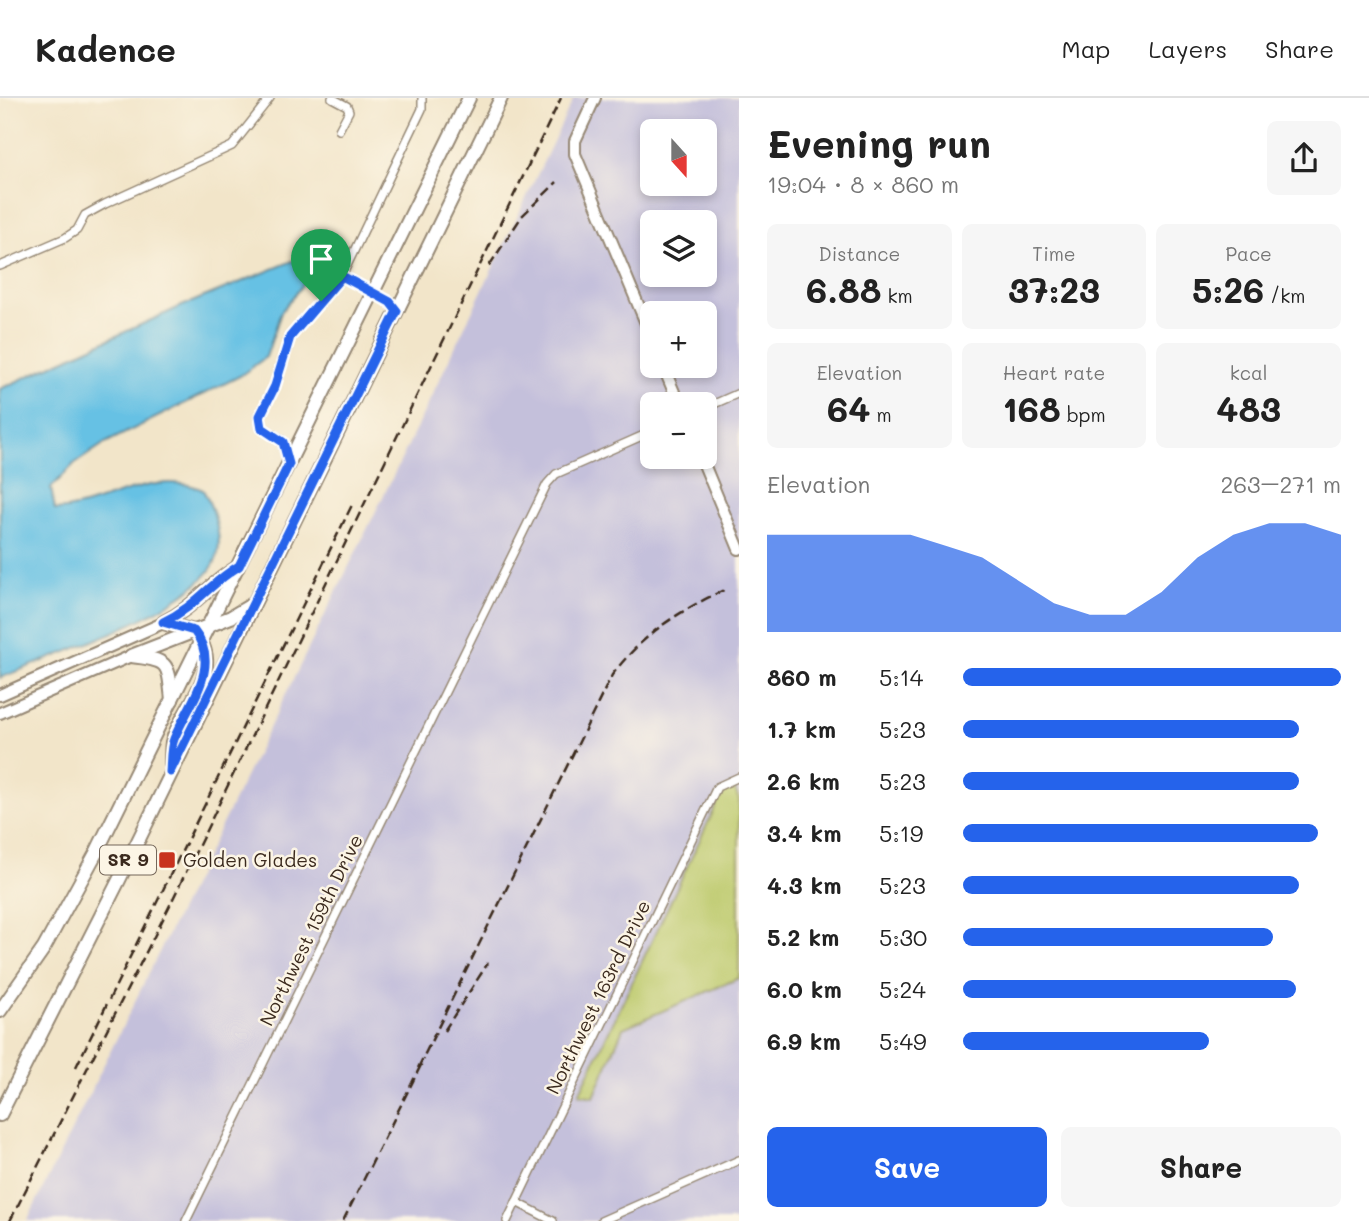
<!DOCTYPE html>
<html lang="en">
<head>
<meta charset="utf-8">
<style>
	:root { --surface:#fff; --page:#f6f6f6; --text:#222; --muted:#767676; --line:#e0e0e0; --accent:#2563eb }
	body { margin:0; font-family:Mali,sans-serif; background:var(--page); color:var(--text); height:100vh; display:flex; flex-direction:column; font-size:26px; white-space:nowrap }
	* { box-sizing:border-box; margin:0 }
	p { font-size:23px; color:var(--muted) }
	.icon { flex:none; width:38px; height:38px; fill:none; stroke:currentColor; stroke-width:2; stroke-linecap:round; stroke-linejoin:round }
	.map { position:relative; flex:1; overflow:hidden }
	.panel { display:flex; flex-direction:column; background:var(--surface); width:630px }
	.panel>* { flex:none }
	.needle { width:46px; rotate:159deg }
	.tools { position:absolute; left:640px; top:21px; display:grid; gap:14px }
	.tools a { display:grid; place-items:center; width:77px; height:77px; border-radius:10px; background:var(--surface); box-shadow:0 4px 10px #0003; font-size:35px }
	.pin { position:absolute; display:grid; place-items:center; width:60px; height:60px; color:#fff; margin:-72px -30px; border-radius:50% 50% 50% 0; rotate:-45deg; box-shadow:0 0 7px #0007 }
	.pin .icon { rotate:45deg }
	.round { display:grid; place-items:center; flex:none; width:74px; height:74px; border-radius:10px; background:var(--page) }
	.summary { display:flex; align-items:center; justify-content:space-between; height:119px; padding:0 28px }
	h1 { font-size:38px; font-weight:700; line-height:52px }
	.stats { display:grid; grid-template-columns:repeat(3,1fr); gap:10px; height:119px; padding:7px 28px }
	.stats div { display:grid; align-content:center; border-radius:10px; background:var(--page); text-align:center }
	.stats b { font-size:35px; font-weight:700 }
	.stats small { font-size:19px; font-weight:400 }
	.stats p { font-size:19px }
	.chart { height:196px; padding:14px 28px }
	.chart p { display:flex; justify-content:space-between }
	.chart svg { width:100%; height:126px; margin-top:7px; fill:var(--accent); opacity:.7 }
	.action { display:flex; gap:14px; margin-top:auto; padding:14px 28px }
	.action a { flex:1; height:80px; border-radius:10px; background:var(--accent); color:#fff; font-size:28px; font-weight:700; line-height:80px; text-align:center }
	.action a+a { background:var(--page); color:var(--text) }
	ul { padding:0 28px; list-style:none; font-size:23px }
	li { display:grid; grid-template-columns:112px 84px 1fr; align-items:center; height:52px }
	li i { height:18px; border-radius:9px; background:var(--accent) }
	header { display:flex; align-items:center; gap:42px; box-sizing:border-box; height:98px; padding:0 35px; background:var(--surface); border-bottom:2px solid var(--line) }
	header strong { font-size:33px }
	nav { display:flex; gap:38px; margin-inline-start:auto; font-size:24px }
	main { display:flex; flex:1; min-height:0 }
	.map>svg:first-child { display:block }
	.industrial { fill:#c4c0db; fill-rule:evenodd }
	.green { fill:#bcc96a; stroke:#7c7a44; stroke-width:2 }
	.water { fill:#66c1e4; stroke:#507681; stroke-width:2 }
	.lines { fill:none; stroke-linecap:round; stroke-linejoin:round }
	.street-casing { stroke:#968874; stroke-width:10 }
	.secondary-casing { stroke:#968874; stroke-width:14 }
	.primary-casing { stroke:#968874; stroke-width:16 }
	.street { stroke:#fff; stroke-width:7 }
	.secondary { stroke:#fff; stroke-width:10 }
	.primary { stroke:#fff; stroke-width:12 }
	.rail { stroke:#3b2a1e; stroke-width:2.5; stroke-dasharray:10 5; stroke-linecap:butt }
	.route-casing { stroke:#fff; stroke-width:14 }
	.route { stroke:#2563eb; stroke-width:9 }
	.poi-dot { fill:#c8321e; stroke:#fcf5e5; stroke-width:2.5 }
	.labels { text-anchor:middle; stroke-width:5; stroke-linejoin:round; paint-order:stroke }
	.shield { fill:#fcf5e5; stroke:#75675a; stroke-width:2 }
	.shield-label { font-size:18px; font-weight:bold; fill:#3b2a1e }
	.poi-label { font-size:19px; fill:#3b2a1e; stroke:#fcf5e5; text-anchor:start }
	.street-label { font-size:19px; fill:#3b2a1e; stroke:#fcf5e5 }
</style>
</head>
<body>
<header>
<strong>Kadence</strong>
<nav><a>Map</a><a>Layers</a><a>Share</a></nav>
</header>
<main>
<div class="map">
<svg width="739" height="1123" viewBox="0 0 739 1123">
	<rect width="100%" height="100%" fill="#fcf5e5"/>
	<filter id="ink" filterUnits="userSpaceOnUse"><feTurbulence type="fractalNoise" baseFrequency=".0143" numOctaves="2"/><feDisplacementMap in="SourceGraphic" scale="14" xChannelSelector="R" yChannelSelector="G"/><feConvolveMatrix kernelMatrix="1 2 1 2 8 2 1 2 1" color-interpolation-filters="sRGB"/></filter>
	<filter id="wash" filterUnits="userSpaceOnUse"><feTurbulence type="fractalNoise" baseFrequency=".00686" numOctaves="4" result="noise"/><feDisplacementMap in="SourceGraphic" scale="28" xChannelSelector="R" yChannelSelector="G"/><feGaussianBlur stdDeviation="1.57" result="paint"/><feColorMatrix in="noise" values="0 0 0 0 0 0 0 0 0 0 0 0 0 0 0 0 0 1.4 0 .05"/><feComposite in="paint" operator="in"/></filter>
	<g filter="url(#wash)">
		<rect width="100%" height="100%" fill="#f2e5c9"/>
		<path class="industrial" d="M 574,0 L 739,0 L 739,1123 L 27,1123 L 401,362 ZM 653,33 L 705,33 L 705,86 L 653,86 ZM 653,124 L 705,124 L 705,177 L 653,177 ZM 653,215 L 705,215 L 705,268 L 653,268 ZM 653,306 L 705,306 L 705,359 L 653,359 Z"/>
		<polygon class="green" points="734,689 739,702 739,880 623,930 594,999 579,996 722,695"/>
		<path class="water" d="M 317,153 L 322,155 L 322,162 L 281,214 L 266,259 L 240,278 L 105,345 L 74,366 L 51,390 L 55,412 C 103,410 153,369 203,392 C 213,410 223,438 217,459 C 202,509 48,560 0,580 L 0,291 L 182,208 Z"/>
	</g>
	<g filter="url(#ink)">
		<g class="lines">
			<defs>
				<g id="street">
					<polyline points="332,0 347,8 349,13 339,32"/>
					<polyline points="0,168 65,140 77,132 85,117 105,106 232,48 270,0"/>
					<polyline points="342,178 390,204 397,213"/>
					<polyline points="705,310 739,295"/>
					<polyline points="288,364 281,341 262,330 260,318 275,288 290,239 342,178 422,11 422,0"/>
					<polyline points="516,1104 553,1123"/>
					<polyline points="186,1123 547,386 556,376 653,333"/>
					<polyline points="507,1123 717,689 739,679"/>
					<polyline points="601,1123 739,1062"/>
				</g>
				<g id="secondary">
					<polyline points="595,0 575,43 575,56 653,242"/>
					<polyline points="663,268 679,306"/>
					<polyline points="701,359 739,451"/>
					<polyline points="0,597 163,525"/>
					<polyline points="0,615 131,558"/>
				</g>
				<g id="primary">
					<path d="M 164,524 C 195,509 210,485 238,469"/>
					<path d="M 163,525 L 194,533 C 227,573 184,605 172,644 C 171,651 171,659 171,666"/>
					<polyline points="131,558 231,519 253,506"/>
					<path d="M 131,558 C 170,562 168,565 172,602"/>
					<polyline points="0,913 44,850 96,755 469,0"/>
					<polyline points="0,1017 119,782 501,0"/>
				</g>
			</defs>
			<use href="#street" class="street-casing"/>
			<use href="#secondary" class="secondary-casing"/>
			<use href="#primary" class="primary-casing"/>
			<use href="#street" class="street"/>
			<use href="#secondary" class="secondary"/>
			<use href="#primary" class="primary"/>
			<g class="rail">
				<polyline points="489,168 522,118 557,84"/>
				<polyline points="444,933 488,865"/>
				<polyline points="76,969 352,407"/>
				<path d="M 418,970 L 612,577 C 644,535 679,513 726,491"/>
				<polyline points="10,1123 170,807 561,0"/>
				<polyline points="343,1123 424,961"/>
			</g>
		</g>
	</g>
	<g class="lines" filter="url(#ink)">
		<defs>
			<path id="route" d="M 342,178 L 390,204 L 397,213 L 170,674 C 171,663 170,651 174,641 C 188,606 223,569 194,533 L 163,524 C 196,509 210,485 239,468 L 289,366 L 283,344 L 262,330 L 260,318 L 275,288 L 290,239 Z"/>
		</defs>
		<use href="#route" class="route-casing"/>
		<use href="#route" class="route"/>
	</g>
	<rect class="poi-dot" x="158" y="753" width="18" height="18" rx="3.5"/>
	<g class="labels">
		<rect class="shield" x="100" y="747.5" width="56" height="29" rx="5"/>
		<g class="shield-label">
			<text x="128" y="768">SR 9</text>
		</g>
		<g class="poi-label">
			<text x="183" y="769">Golden Glades</text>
		</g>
		<g class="street-label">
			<text transform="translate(311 832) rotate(-64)" y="7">Northwest 159th Drive</text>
			<text transform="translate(598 899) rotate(-64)" y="7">Northwest 163rd Drive</text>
		</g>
	</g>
</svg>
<div class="tools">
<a><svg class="needle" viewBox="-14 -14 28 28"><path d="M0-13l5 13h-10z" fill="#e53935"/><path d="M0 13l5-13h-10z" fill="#767676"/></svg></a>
<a><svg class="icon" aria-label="layers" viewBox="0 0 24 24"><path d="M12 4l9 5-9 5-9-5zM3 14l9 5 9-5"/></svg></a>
<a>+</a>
<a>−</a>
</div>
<div class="pin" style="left:321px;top:203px;background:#1e9e55"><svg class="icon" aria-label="arrive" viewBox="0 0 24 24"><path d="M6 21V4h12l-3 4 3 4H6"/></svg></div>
</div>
<section class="panel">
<div class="summary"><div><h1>Evening run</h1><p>19:04 · 8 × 860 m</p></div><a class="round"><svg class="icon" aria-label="share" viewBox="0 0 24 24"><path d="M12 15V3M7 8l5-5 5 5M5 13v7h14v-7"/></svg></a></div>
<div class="stats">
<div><p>Distance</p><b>6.88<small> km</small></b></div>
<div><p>Time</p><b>37:23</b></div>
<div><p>Pace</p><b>5:26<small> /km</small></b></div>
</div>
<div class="stats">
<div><p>Elevation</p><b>64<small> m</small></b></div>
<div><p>Heart rate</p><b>168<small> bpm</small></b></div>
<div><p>kcal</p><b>483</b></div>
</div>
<div class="chart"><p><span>Elevation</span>263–271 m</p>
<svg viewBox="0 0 160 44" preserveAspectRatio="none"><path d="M0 44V10L10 10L20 10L30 10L40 10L50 14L60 18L70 26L80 34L90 38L100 38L110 30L120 18L130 10L140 6L150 6L160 10V44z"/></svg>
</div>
<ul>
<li><b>860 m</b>5:14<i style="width:100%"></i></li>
<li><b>1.7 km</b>5:23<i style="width:89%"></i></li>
<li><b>2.6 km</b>5:23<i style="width:89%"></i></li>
<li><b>3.4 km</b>5:19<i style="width:94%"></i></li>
<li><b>4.3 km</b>5:23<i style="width:89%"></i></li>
<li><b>5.2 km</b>5:30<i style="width:82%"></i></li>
<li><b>6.0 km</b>5:24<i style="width:88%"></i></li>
<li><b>6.9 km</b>5:49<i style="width:65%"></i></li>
</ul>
<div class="action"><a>Save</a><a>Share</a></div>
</section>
</main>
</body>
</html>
